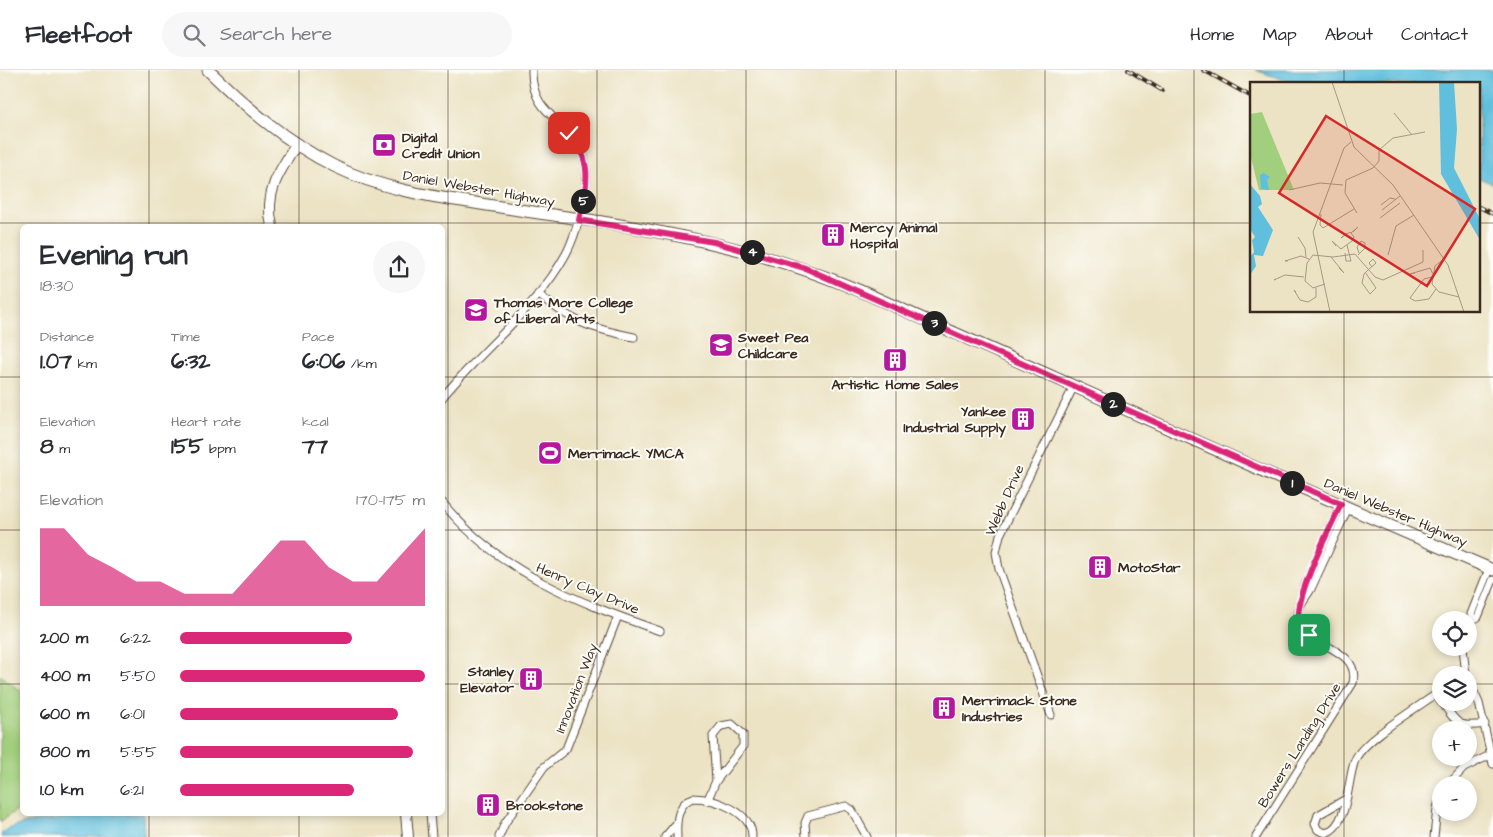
<!DOCTYPE html>
<html lang="en">
<head>
<meta charset="utf-8">
<style>
	:root { --surface:#fff; --page:#f7f7f7; --text:#2b2b33; --muted:#7c7c81; --line:#e1e1e2; --accent:#db2777 }
	body { margin:0; font-family:"Architects Daughter",sans-serif; background:var(--page); color:var(--text); height:100vh; display:flex; flex-direction:column; font-size:19px; white-space:nowrap }
	* { box-sizing:border-box; margin:0 }
	p { font-size:16px; color:var(--muted) }
	.icon { flex:none; width:28px; height:28px; fill:none; stroke:currentColor; stroke-width:2; stroke-linecap:round; stroke-linejoin:round }
	.map { position:relative; flex:1; overflow:hidden }
	.details { position:absolute; left:20px; top:154px; width:425px; height:592px; display:flex; flex-direction:column; background:var(--surface); border-radius:8px; box-shadow:0 2px 8px #0003 }
	.details>* { flex:none }
	.controls { position:absolute; left:1432px; top:541px; display:grid; gap:10px }
	.controls a { display:grid; place-items:center; width:45px; height:45px; border-radius:50%; background:var(--surface); box-shadow:0 2px 8px #0003; font-size:25px }
	.pin { position:absolute; display:grid; place-items:center; width:42px; height:42px; color:#fff; margin:-21px; border-radius:10px; box-shadow:0 2px 8px #0006 }
	.km { position:absolute; width:25px; height:25px; margin:-12px; border-radius:50%; background:#222; color:#fff; font-size:14px; line-height:25px; text-align:center }
	.round { display:grid; place-items:center; flex:none; width:52px; height:52px; border-radius:26px; background:var(--page) }
	.overview { display:flex; align-items:center; justify-content:space-between; height:85px; padding:0 20px }
	h1 { font-size:28px; font-weight:700; line-height:38px }
	.metrics { display:grid; grid-template-columns:repeat(3,1fr); gap:8px; height:85px; padding:5px 20px }
	.metrics div { display:grid; align-content:center }
	.metrics b { font-size:21px; font-weight:700 }
	.metrics small { font-size:14px; font-weight:400 }
	.metrics p { font-size:14px }
	.chart { height:140px; padding:10px 20px }
	.chart p { display:flex; justify-content:space-between }
	.chart svg { width:100%; height:90px; margin-top:5px; fill:var(--accent); opacity:.7 }
	ul { padding:0 20px; list-style:none; font-size:16px }
	li { display:grid; grid-template-columns:80px 60px 1fr; align-items:center; height:38px }
	li i { height:12px; border-radius:6px; background:var(--accent) }
	header { display:flex; align-items:center; gap:30px; box-sizing:border-box; height:70px; padding:0 25px; background:var(--surface); border-bottom:1px solid var(--line) }
	header strong { font-size:24px }
	nav { display:flex; gap:28px; margin-inline-start:auto; font-size:18px }
	.search { width:350px; height:45px; background:var(--page); display:flex; align-items:center; gap:12px; box-sizing:border-box; padding:0 18px; border-radius:28px; color:var(--muted); font-size:19px }
	.map>svg:first-child { display:block }
	.green { fill:#a2cf7d; stroke:#6e7c4e }
	.water { fill:#5fbfdd; stroke:#4d747e }
	.lines { fill:none; stroke-linecap:round; stroke-linejoin:round }
	.street-casing { stroke:#564637; stroke-width:9 }
	.secondary-casing { stroke:#564637; stroke-width:12 }
	.primary-casing { stroke:#564637; stroke-width:13 }
	.street { stroke:#fff; stroke-width:7 }
	.secondary { stroke:#fff; stroke-width:10 }
	.primary { stroke:#fff; stroke-width:11 }
	.rail-casing { stroke:#3b2a1e; stroke-width:4 }
	.rail { stroke:#fdfcf7; stroke-width:2; stroke-dasharray:5.5; stroke-linecap:butt }
	.route-casing { stroke:#fff; stroke-width:10 }
	.route { stroke:#db2777; stroke-width:6 }
	.grid { fill:none; stroke:#3b2a1e; stroke-width:1; stroke-opacity:0.55 }
	.labels { text-anchor:middle; stroke-width:4; stroke-linejoin:round; paint-order:stroke }
	.poi-label { font-size:14px; font-weight:bold; fill:#3b2a1e; stroke:#fdfcf7; text-anchor:start }
	.street-label { font-size:14px; fill:#3b2a1e; stroke:#fdfcf7 }
	.inset-road { fill:none; stroke:#a59982; stroke-width:1 }
	.view { fill:#d62828; fill-opacity:0.15; stroke:#d62828; stroke-width:2.5 }
	.inset-edge { fill:none; stroke:#3b2a1e; stroke-width:2.5 }
</style>
</head>
<body>
<header>
<strong>Fleetfoot</strong>
<div class="search"><svg class="icon" aria-label="search" viewBox="0 0 24 24"><circle cx="10" cy="10" r="6"/><path d="M15 15l6 6"/></svg>Search here</div>
<nav><a>Home</a><a>Map</a><a>About</a><a>Contact</a></nav>
</header>
<div class="map">
<svg width="1493" height="767" viewBox="0 0 1493 767">
	<rect width="100%" height="100%" fill="#fdfcf7"/>
	<filter id="ink" filterUnits="userSpaceOnUse"><feTurbulence type="fractalNoise" baseFrequency=".02" numOctaves="2"/><feDisplacementMap in="SourceGraphic" scale="10" xChannelSelector="R" yChannelSelector="G"/><feConvolveMatrix kernelMatrix="1 2 1 2 8 2 1 2 1" color-interpolation-filters="sRGB"/></filter>
	<filter id="wash" filterUnits="userSpaceOnUse"><feTurbulence type="fractalNoise" baseFrequency=".0096" numOctaves="4" result="noise"/><feDisplacementMap in="SourceGraphic" scale="20" xChannelSelector="R" yChannelSelector="G"/><feGaussianBlur stdDeviation="1.12" result="paint"/><feColorMatrix in="noise" values="0 0 0 0 0 0 0 0 0 0 0 0 0 0 0 0 0 1.4 0 .05"/><feComposite in="paint" operator="in"/></filter>
	<g filter="url(#wash)">
		<rect width="100%" height="100%" fill="#ece3c4"/>
		<polygon class="green" points="0,605 22,622 22,736 0,752"/>
		<g class="water">
			<polygon points="1255,0 1493,0 1493,114 1479,108 1479,14 1296,14"/>
			<path d="M 81,744 L 143,744 L 144,767 L 1,767 L 2,763 C 28,746 52,754 81,744 Z"/>
		</g>
	</g>
	<g filter="url(#ink)">
		<g class="lines">
			<defs>
				<g id="street">
					<path d="M 538,224 C 573,253 590,258 634,267"/>
					<path d="M 442,328 C 481,280 537,238 566,184 C 574,169 578,153 582,137 C 586,120 589,102 583,85 C 571,49 531,48 532,0"/>
					<path d="M 442,432 C 498,502 578,532 660,561"/>
					<polyline points="1302,531 1305,515 1341,434"/>
					<polyline points="1472,550 1478,547 1493,510"/>
					<polyline points="1469,557 1472,550 1471,544 1489,499"/>
					<polyline points="1463,578 1466,605"/>
					<polyline points="1469,611 1479,633 1493,694"/>
					<path d="M 1442,632 C 1457,654 1458,658 1485,654"/>
					<polyline points="1051,645 999,499 996,482 1000,465 1074,316"/>
					<polyline points="1448,715 1464,698 1490,685"/>
					<path d="M 1346,729 L 1318,745 L 1315,754 L 1318,760 L 1326,763 C 1349,755 1347,710 1355,690 C 1363,670 1417,638 1436,624 L 1441,632"/>
					<polyline points="707,731 716,711 713,666 721,656 732,654 743,664 743,676 716,711"/>
					<polyline points="430,744 432,767"/>
					<polyline points="499,767 505,753 544,697 566,679 618,546"/>
					<polyline points="665,767 676,754"/>
					<path d="M 677,767 C 676,753 677,733 693,728 C 714,728 753,742 752,767"/>
					<polyline points="806,767 805,753 808,746 846,736 852,740 867,767"/>
					<path d="M 1256,767 L 1353,613 C 1362,572 1290,578 1299,539 C 1301,532 1307,526 1311,519 L 1348,438"/>
					<polyline points="1434,767 1437,738 1441,726"/>
				</g>
				<g id="secondary">
					<path d="M 272,156 C 264,123 279,101 297,74"/>
					<polyline points="406,744 408,767"/>
				</g>
				<path id="primary" d="M 208,0 C 246,37 286,72 334,96 C 379,118 426,126 475,133 C 517,140 560,146 602,152 C 695,167 776,185 863,222 L 1279,408 L 1493,500"/>
			</defs>
			<use href="#street" class="street-casing"/>
			<use href="#secondary" class="secondary-casing"/>
			<use href="#primary" class="primary-casing"/>
			<use href="#street" class="street"/>
			<use href="#secondary" class="secondary"/>
			<use href="#primary" class="primary"/>
			<defs>
				<g id="rail">
					<polyline points="1128,0 1163,21"/>
					<polyline points="1203,0 1252,27"/>
					<polyline points="1479,137 1493,144"/>
				</g>
			</defs>
			<use href="#rail" class="rail-casing"/>
			<use href="#rail" class="rail"/>
		</g>
	</g>
	<g class="lines" filter="url(#ink)">
		<defs>
			<path id="route" d="M 569,63 C 594,91 587,116 579,150 L 714,172 L 805,198 L 1341,434 C 1329,460 1298,520 1299,545 C 1299,553 1303,559 1309,565"/>
		</defs>
		<use href="#route" class="route-casing"/>
		<use href="#route" class="route"/>
	</g>
	<path class="grid" d="M 149,0 L 149,156M 299,0 L 299,156M 448,0 L 448,767M 597,0 L 597,767M 746,0 L 746,767M 896,0 L 896,767M 1045,0 L 1045,767M 1194,0 L 1194,767M 1344,0 L 1344,14M 0,153 L 1252,153M 1479,153 L 1493,153M 1344,241 L 1344,767M 0,307 L 22,307M 442,307 L 1493,307M 0,460 L 22,460M 442,460 L 1493,460M 0,614 L 22,614M 442,614 L 1441,614M 1469,614 L 1493,614M 149,744 L 149,767M 299,744 L 299,767"/>
	<defs>
		<symbol id="bank-square" viewBox="-11 -11 22 22"><rect x="-9" y="-9" width="18" height="18" rx="4" fill="#b5179e" stroke="#fdfcf7"/><path d="M-6-4H6V4H-6ZM0-2.3a2.3 2.3 0 1 0 0 4.6a2.3 2.3 0 1 0 0-4.6Z" fill="#fff"/></symbol>
		<symbol id="building-square" viewBox="-11 -11 22 22"><rect x="-9" y="-9" width="18" height="18" rx="4" fill="#b5179e" stroke="#fdfcf7"/><path d="M-4-6H4V6H1V3H-1V6H-4ZM-2.5-4.3h1.7v1.8h-1.7ZM.8-4.3h1.7v1.8H.8ZM-2.5-1h1.7V.8h-1.7ZM.8-1h1.7V.8H.8Z" fill="#fff"/></symbol>
		<symbol id="university-square" viewBox="-11 -11 22 22"><rect x="-9" y="-9" width="18" height="18" rx="4" fill="#b5179e" stroke="#fdfcf7"/><path d="M0-5L7-2L0 1L-7-2ZM-4 1L0 2.5L4 1V4Q0 6-4 4Z" fill="#fff"/></symbol>
		<symbol id="school-square" viewBox="-11 -11 22 22"><rect x="-9" y="-9" width="18" height="18" rx="4" fill="#b5179e" stroke="#fdfcf7"/><path d="M0-5L7-2L0 1L-7-2ZM-4 1L0 2.5L4 1V4Q0 6-4 4Z" fill="#fff"/></symbol>
		<symbol id="stadium-square" viewBox="-11 -11 22 22"><rect x="-9" y="-9" width="18" height="18" rx="4" fill="#b5179e" stroke="#fdfcf7"/><path d="M0-5a6.5 5 0 1 0 0 10a6.5 5 0 1 0 0-10ZM-3.5-1.8h7v3.6h-7Z" fill="#fff"/></symbol>
	</defs>
	<g fill-rule="evenodd">
		<use href="#bank-square" x="370" y="61" width="28" height="28"/>
		<use href="#building-square" x="819" y="151" width="28" height="28"/>
		<use href="#university-square" x="462" y="226" width="28" height="28"/>
		<use href="#school-square" x="707" y="261" width="28" height="28"/>
		<use href="#building-square" x="881" y="276" width="28" height="28"/>
		<use href="#building-square" x="1009" y="335" width="28" height="28"/>
		<use href="#stadium-square" x="536" y="369" width="28" height="28"/>
		<use href="#building-square" x="1086" y="483" width="28" height="28"/>
		<use href="#building-square" x="517" y="595" width="28" height="28"/>
		<use href="#building-square" x="930" y="624" width="28" height="28"/>
		<use href="#building-square" x="474" y="721" width="28" height="28"/>
	</g>
	<g class="labels">
		<g class="poi-label">
			<text x="402" y="72">Digital<tspan x="402" dy="16">Credit Union</tspan></text>
			<text x="850" y="162">Mercy Animal<tspan x="850" dy="16">Hospital</tspan></text>
			<text x="494" y="237">Thomas More College<tspan x="494" dy="16">of Liberal Arts</tspan></text>
			<text x="738" y="272">Sweet Pea<tspan x="738" dy="16">Childcare</tspan></text>
			<text x="895" y="319" text-anchor="middle">Artistic Home Sales</text>
			<text x="1006" y="346" text-anchor="end">Yankee<tspan x="1006" dy="16">Industrial Supply</tspan></text>
			<text x="568" y="388">Merrimack YMCA</text>
			<text x="1118" y="502">MotoStar</text>
			<text x="514" y="606" text-anchor="end">Stanley<tspan x="514" dy="16">Elevator</tspan></text>
			<text x="962" y="635">Merrimack Stone<tspan x="962" dy="16">Industries</tspan></text>
			<text x="506" y="740">Brookstone</text>
		</g>
		<g class="street-label">
			<text transform="translate(479 118) rotate(10)" y="5">Daniel Webster Highway</text>
			<text transform="translate(1004 430) rotate(-66)" y="5">Webb Drive</text>
			<text transform="translate(1396 442) rotate(23)" y="5">Daniel Webster Highway</text>
			<text transform="translate(588 518) rotate(23)" y="5">Henry Clay Drive</text>
			<text transform="translate(576 618) rotate(-69)" y="5">Innovation Way</text>
			<text transform="translate(1299 675) rotate(-58)" y="5">Bowers Landing Drive</text>
		</g>
	</g>
	<g transform="translate(1250 12)">
		<rect width="230" height="230" fill="#ece3c4"/>
		<path d="M 12,30 L 44,108 L 9,108 L 0,72 L 0,32 Z" fill="#a2cf7d"/>
		<path d="M 189,0 L 204,0 L 207,47 L 204,86 L 230,137 L 230,158 L 191,92 ZM 14,91 L 20,95 L 17,98 L 19,108 L 11,107 L 10,93 ZM 0,102 L 10,114 L 12,122 L 8,125 L 23,148 L 13,174 L 4,173 L 6,184 L 0,193 L 0,175 L 4,170 L 2,158 L 5,155 L 0,147 Z" fill="#5fbfdd"/>
		<path class="inset-road" d="M 82,0 L 104,65 L 143,103 L 198,183 L 214,230M 144,31 L 162,53M 39,108 L 70,101 L 93,103M 131,123 L 140,116 L 145,117M 132,128 L 150,114M 107,131 L 95,111 L 96,98 L 123,86 L 129,79 L 129,68 L 143,56 L 175,50M 71,132 L 70,143 L 73,146 L 104,127M 130,136 L 150,121M 101,151 L 108,145 L 103,150M 48,155 L 55,166 L 56,175M 86,164 L 82,159 L 91,167 L 102,159 L 104,155 L 100,150 L 91,156 L 97,151M 95,171 L 96,179 L 101,179 L 97,163M 108,173 L 115,166 L 115,161 L 111,159 L 107,165 L 109,171M 138,173 L 146,144 L 164,133M 81,175 L 94,191 L 89,186M 194,177 L 185,184 L 182,202 L 189,210 L 209,215M 38,179 L 35,179 L 51,174 L 59,177M 115,190 L 126,206 L 120,212 L 112,201 L 114,192 L 119,187 L 125,182 L 126,181 L 123,177 L 119,181 L 122,185M 165,191 L 160,192 L 180,186 L 183,192M 182,195 L 174,197 L 160,216 L 165,219 L 179,217 L 186,207M 26,197 L 24,198 L 35,193 L 54,195M 75,202 L 63,206 L 55,199 L 57,181 L 63,173 L 83,175 L 105,172 L 125,195 L 133,198 L 173,180 L 173,168M 46,210 L 44,208 L 50,218 L 58,220 L 66,215 L 66,206M 80,230 L 63,150 L 94,66 L 101,60"/>
		<path class="view" d="M 76,34 L 225,127 L 177,204 L 29,111 Z"/>
		<rect width="230" height="230" class="inset-edge"/>
	</g>
</svg>
<div class="controls">
<a><svg class="icon" aria-label="locate" viewBox="0 0 24 24"><circle cx="12" cy="12" r="6"/><path d="M12 2v4M12 18v4M2 12h4M18 12h4"/></svg></a>
<a><svg class="icon" aria-label="layers" viewBox="0 0 24 24"><path d="M12 4l9 5-9 5-9-5zM3 14l9 5 9-5"/></svg></a>
<a>+</a>
<a>−</a>
</div>
<div class="pin" style="left:1309px;top:565px;background:#1e9e55"><svg class="icon" aria-label="arrive" viewBox="0 0 24 24"><path d="M6 21V4h12l-3 4 3 4H6"/></svg></div>
<div class="pin" style="left:569px;top:63px;background:#d93025"><svg class="icon" aria-label="check" viewBox="0 0 24 24"><path d="M5 12l5 5 9-10"/></svg></div>
<b class="km" style="left:1292px;top:413px">1</b>
<b class="km" style="left:1113px;top:334px">2</b>
<b class="km" style="left:934px;top:253px">3</b>
<b class="km" style="left:752px;top:182px">4</b>
<b class="km" style="left:583px;top:131px">5</b>
<section class="details">
<div class="overview"><div><h1>Evening run</h1><p>18:30</p></div><a class="round"><svg class="icon" aria-label="share" viewBox="0 0 24 24"><path d="M12 15V3M7 8l5-5 5 5M5 13v7h14v-7"/></svg></a></div>
<div class="metrics">
<div><p>Distance</p><b>1.07<small> km</small></b></div>
<div><p>Time</p><b>6:32</b></div>
<div><p>Pace</p><b>6:06<small> /km</small></b></div>
</div>
<div class="metrics">
<div><p>Elevation</p><b>8<small> m</small></b></div>
<div><p>Heart rate</p><b>155<small> bpm</small></b></div>
<div><p>kcal</p><b>77</b></div>
</div>
<div class="chart"><p><span>Elevation</span>170–175 m</p>
<svg viewBox="0 0 160 44" preserveAspectRatio="none"><path d="M0 44V6L10 6L20 19L30 25L40 32L50 32L60 38L70 38L80 38L90 25L100 12L110 12L120 25L130 32L140 32L150 19L160 6V44z"/></svg>
</div>
<ul>
<li><b>200 m</b>6:22<i style="width:70%"></i></li>
<li><b>400 m</b>5:50<i style="width:100%"></i></li>
<li><b>600 m</b>6:01<i style="width:89%"></i></li>
<li><b>800 m</b>5:55<i style="width:95%"></i></li>
<li><b>1.0 km</b>6:21<i style="width:71%"></i></li>
</ul>
</section>
</div>
</body>
</html>
